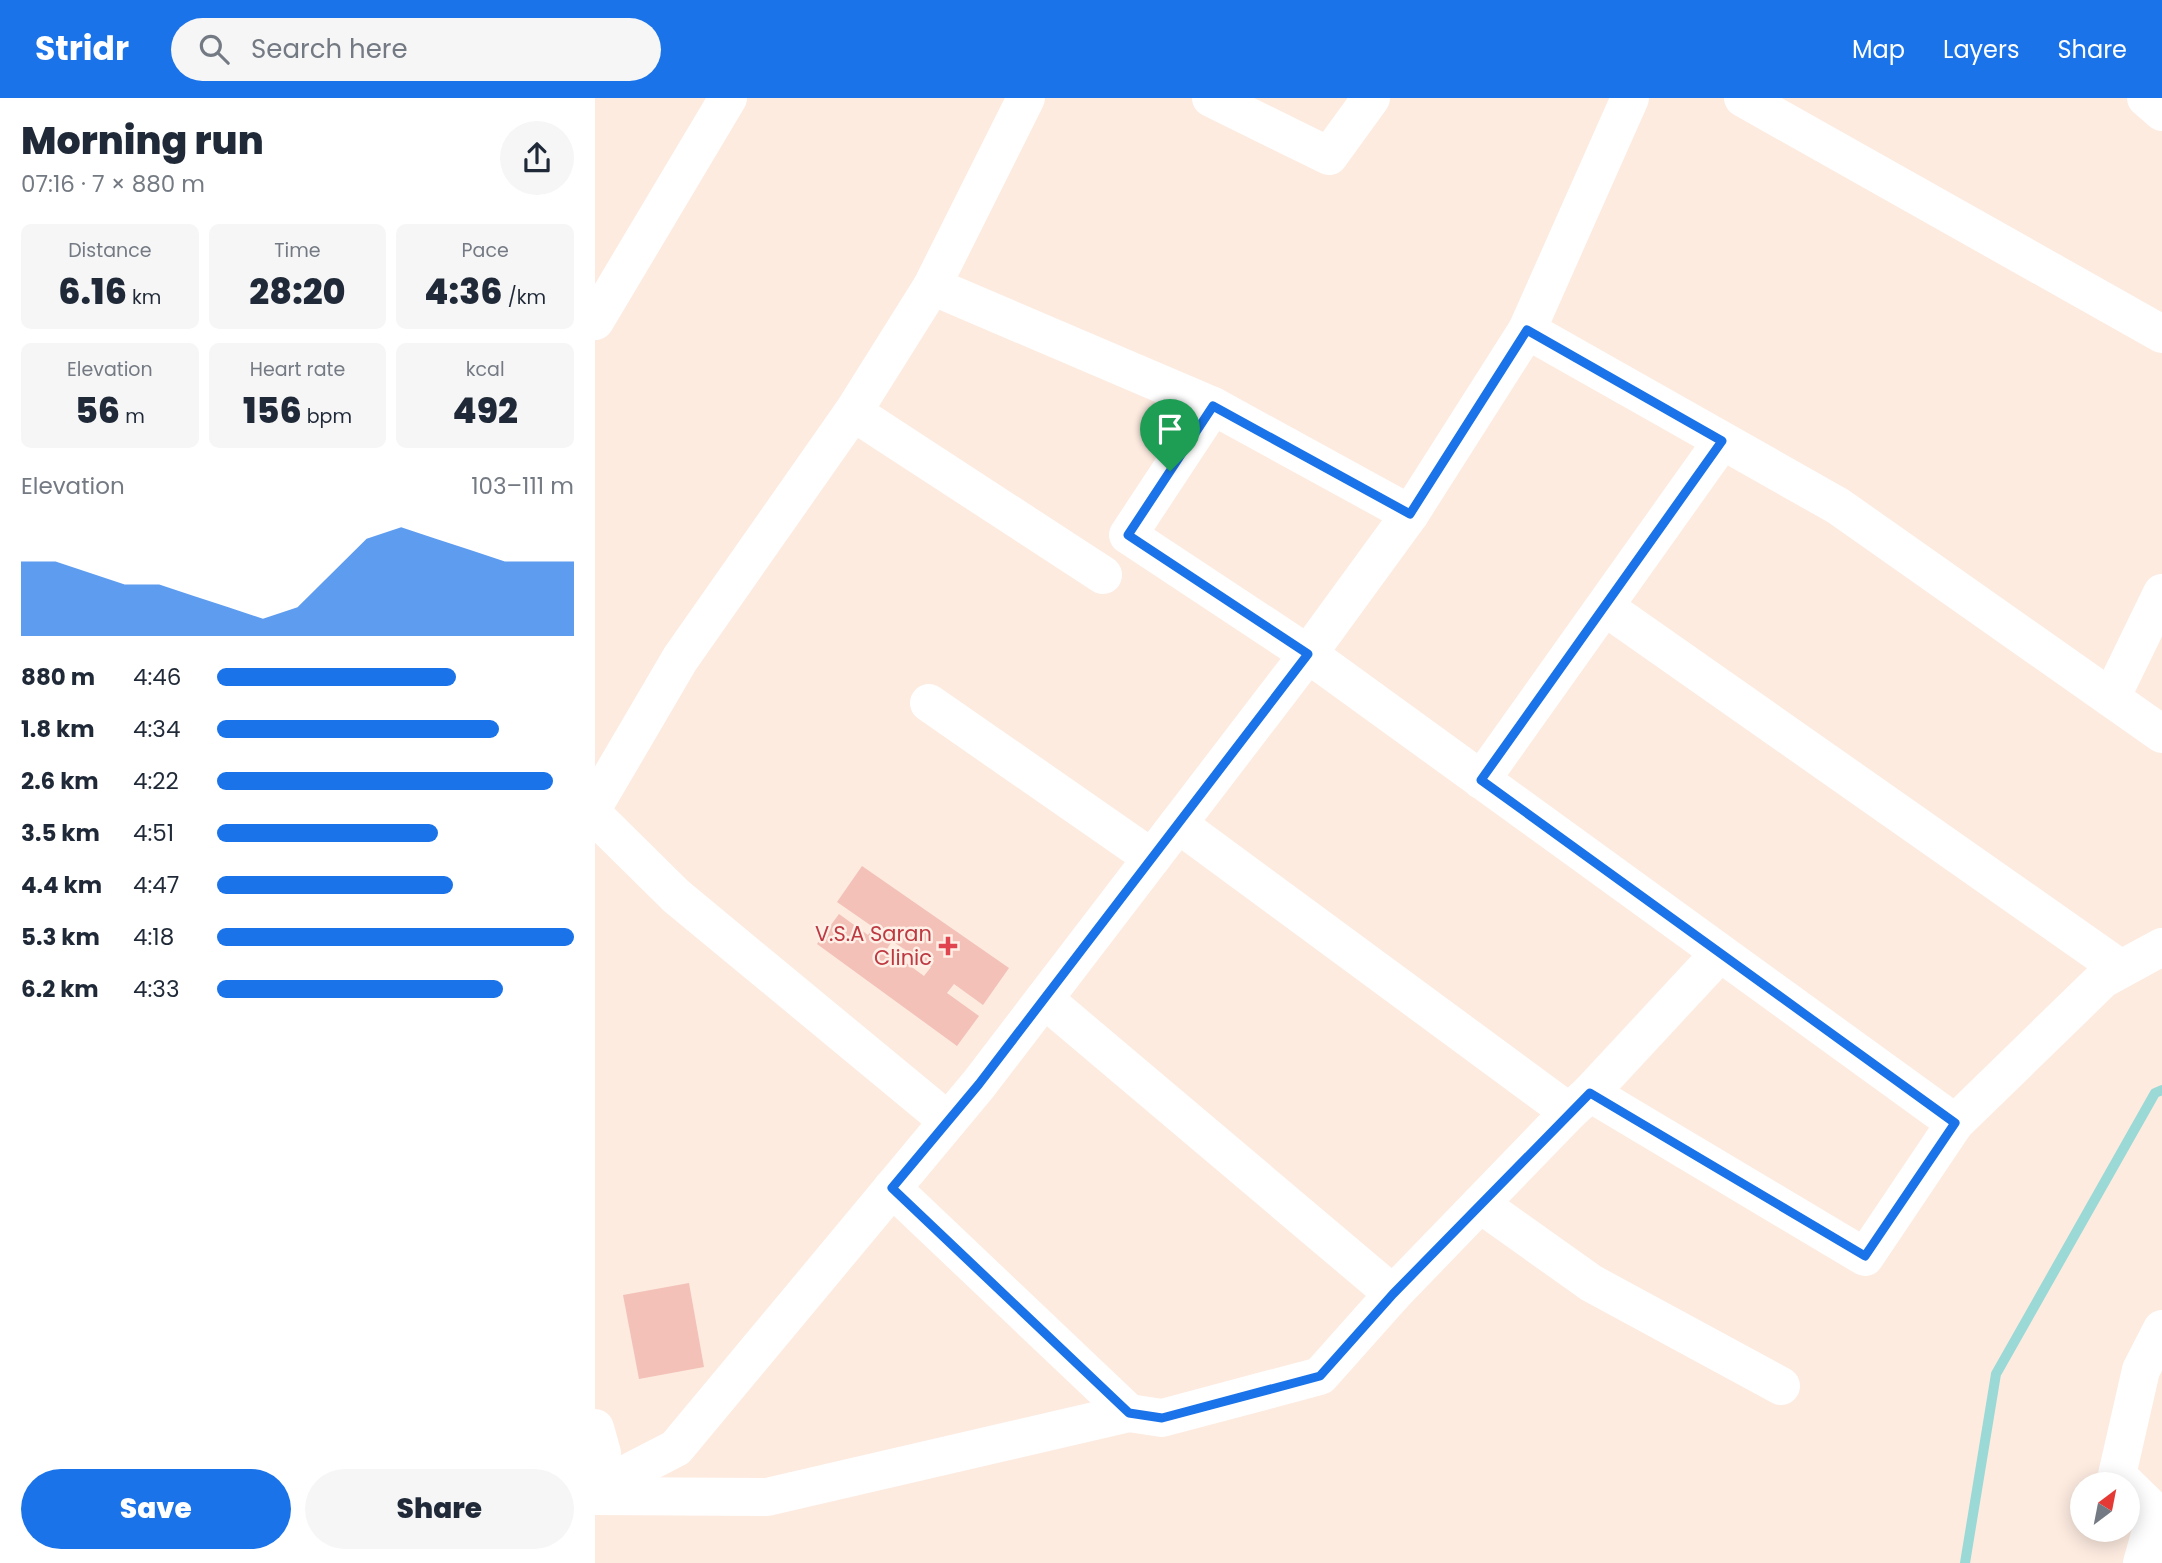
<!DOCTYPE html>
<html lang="en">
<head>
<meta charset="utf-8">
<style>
	:root { --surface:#fff; --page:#f6f6f7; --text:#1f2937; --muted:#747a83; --accent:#1a73e8 }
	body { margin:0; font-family:Poppins,sans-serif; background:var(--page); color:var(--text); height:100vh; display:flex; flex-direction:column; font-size:26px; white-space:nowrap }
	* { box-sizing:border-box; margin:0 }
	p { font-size:23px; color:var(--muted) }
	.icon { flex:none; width:38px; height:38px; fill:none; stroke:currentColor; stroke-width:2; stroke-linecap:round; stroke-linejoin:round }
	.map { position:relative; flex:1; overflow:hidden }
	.side { display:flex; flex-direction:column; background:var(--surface); width:595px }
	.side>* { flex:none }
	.needle { width:46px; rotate:32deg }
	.buttons { position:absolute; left:1475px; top:1374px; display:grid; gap:14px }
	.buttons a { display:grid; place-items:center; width:70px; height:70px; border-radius:50%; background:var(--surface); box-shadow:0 4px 18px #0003; font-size:35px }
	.pin { position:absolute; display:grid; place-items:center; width:60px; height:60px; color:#fff; margin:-72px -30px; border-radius:50% 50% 50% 0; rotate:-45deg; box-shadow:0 0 7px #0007 }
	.pin .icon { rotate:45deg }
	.round { display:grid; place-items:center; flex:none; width:74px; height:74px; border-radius:37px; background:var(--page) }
	.head { display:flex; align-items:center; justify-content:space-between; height:119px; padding:0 21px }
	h1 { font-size:38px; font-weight:800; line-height:52px }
	.figures { display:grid; grid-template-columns:repeat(3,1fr); gap:10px; height:119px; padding:7px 21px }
	.figures div { display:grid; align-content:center; border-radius:10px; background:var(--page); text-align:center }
	.figures b { font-size:35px; font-weight:800 }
	.figures small { font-size:19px; font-weight:400 }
	.figures p { font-size:19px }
	.chart { height:196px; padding:14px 21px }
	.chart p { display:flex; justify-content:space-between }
	.chart svg { width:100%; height:126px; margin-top:7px; fill:var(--accent); opacity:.7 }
	.button { display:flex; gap:14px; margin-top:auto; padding:14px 21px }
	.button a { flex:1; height:80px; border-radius:42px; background:var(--accent); color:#fff; font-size:28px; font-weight:800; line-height:80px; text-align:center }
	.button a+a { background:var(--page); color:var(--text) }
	ul { padding:0 21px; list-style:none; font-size:23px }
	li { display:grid; grid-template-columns:112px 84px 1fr; align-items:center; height:52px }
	li i { height:18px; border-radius:9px; background:var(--accent) }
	header { display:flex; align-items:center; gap:42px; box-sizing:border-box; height:98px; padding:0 35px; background:var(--accent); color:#fff }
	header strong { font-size:33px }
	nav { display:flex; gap:38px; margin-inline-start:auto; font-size:24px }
	.search { width:490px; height:63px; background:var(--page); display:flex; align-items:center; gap:18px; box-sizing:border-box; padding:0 24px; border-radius:38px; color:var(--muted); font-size:26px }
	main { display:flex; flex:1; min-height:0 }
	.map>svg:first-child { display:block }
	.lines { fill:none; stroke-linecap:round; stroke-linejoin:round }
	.stream { stroke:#9ad9d5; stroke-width:10 }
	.building { fill:#f3c1b7; fill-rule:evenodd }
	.minor { stroke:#fff; stroke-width:38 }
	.route-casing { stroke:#fff; stroke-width:14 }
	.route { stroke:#1a73e8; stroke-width:9 }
	.health-dot { fill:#e0444e; stroke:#fff0e7; stroke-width:2.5 }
	.labels { text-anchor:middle; stroke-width:5; stroke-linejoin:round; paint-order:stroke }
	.health-label { font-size:21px; fill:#be3a42; stroke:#fff0e7; text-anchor:end }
</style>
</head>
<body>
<header>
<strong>Stridr</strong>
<div class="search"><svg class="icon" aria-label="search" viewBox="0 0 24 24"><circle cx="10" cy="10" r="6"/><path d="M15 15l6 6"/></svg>Search here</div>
<nav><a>Map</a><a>Layers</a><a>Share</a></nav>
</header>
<main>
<section class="side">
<div class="head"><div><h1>Morning run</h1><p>07:16 · 7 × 880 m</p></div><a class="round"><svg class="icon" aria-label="share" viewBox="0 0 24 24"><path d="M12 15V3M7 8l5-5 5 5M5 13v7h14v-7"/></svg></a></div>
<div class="figures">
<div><p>Distance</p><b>6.16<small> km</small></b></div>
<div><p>Time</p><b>28:20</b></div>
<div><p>Pace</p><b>4:36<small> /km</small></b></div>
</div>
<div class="figures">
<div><p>Elevation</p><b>56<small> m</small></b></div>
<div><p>Heart rate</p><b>156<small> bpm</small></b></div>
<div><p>kcal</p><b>492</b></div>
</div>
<div class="chart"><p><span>Elevation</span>103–111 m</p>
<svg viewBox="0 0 160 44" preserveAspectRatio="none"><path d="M0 44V18L10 18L20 22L30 26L40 26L50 30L60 34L70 38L80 34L90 22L100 10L110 6L120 10L130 14L140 18L150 18L160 18V44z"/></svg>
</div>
<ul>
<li><b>880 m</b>4:46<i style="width:67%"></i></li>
<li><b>1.8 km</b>4:34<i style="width:79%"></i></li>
<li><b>2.6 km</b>4:22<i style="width:94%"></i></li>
<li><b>3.5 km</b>4:51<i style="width:62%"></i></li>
<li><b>4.4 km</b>4:47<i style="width:66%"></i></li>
<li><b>5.3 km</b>4:18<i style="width:100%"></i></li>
<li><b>6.2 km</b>4:33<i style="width:80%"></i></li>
</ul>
<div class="button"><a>Save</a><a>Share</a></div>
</section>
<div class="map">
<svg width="1567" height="1465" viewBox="0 0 1567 1465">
	<rect width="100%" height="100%" fill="#fdebe0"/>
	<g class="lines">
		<polyline class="stream" points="1370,1465 1401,1276 1560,995 1567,992"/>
	</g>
	<g class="building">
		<path d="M 267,768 L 414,870 L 388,907 L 359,886 L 352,895 L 384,918 L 362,948 L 222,846 L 244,816 L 273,837 L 278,829 L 242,804 ZM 297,843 L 336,869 L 329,878 L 292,851 Z"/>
		<polygon points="94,1185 109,1269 44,1281 28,1197"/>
	</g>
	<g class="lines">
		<g class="minor">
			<polyline points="616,0 734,58 776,0"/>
			<polyline points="1148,0 1567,236"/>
			<polyline points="1551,0 1567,14"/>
			<polyline points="337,188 618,308 815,416"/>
			<polyline points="0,223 133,0"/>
			<polyline points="932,232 1035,0"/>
			<polyline points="618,308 533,437 713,556 1360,1025"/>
			<polyline points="258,314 508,477"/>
			<polyline points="1010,509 1526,871"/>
			<polyline points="1516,600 1567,495"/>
			<polyline points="334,605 557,760"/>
			<polyline points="886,682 1127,343"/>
			<polyline points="0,706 85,561 258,314 337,188 431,0"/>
			<polyline points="0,718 81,798 353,1023"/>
			<polyline points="583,726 974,1014 995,995 1270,1159 1360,1025 1508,881 1567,849"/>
			<polyline points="449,901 798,1196 974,1014"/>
			<polyline points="995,995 1125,855"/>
			<polyline points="297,1090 534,1315"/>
			<polyline points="885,1106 996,1185 1186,1288"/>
			<polyline points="0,1330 7,1355 0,1371"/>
			<polyline points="1531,1386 1522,1377 1546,1272 1567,1231"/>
			<polyline points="1533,1388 1561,1415 1547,1465"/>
			<polyline points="0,1392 81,1350 384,986 713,556 815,416 932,232 1243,408 1567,636"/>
			<polyline points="0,1398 172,1399 534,1315 567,1320 725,1278 798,1196"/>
		</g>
	</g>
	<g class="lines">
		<defs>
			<polygon id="route" points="932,232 1127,343 886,682 1360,1025 1270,1158 995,995 798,1196 725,1278 567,1320 534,1315 297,1090 384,986 713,556 533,437 618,308 815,416"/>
		</defs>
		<use href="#route" class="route-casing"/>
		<use href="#route" class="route"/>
	</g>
	<path class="health-dot" d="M349.5 837.5h7v7h7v7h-7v7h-7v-7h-7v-7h7z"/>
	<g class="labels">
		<g class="health-label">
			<text x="337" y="843">V.S.A Saran<tspan x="337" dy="24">Clinic</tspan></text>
		</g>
	</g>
</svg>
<div class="buttons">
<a><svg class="needle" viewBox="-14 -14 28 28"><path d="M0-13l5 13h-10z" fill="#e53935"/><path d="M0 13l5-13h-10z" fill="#747a83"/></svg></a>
</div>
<div class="pin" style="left:575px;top:373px;background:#1e9e55"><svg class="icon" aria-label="arrive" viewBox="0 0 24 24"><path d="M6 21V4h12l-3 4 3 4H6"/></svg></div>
</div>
</main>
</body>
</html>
